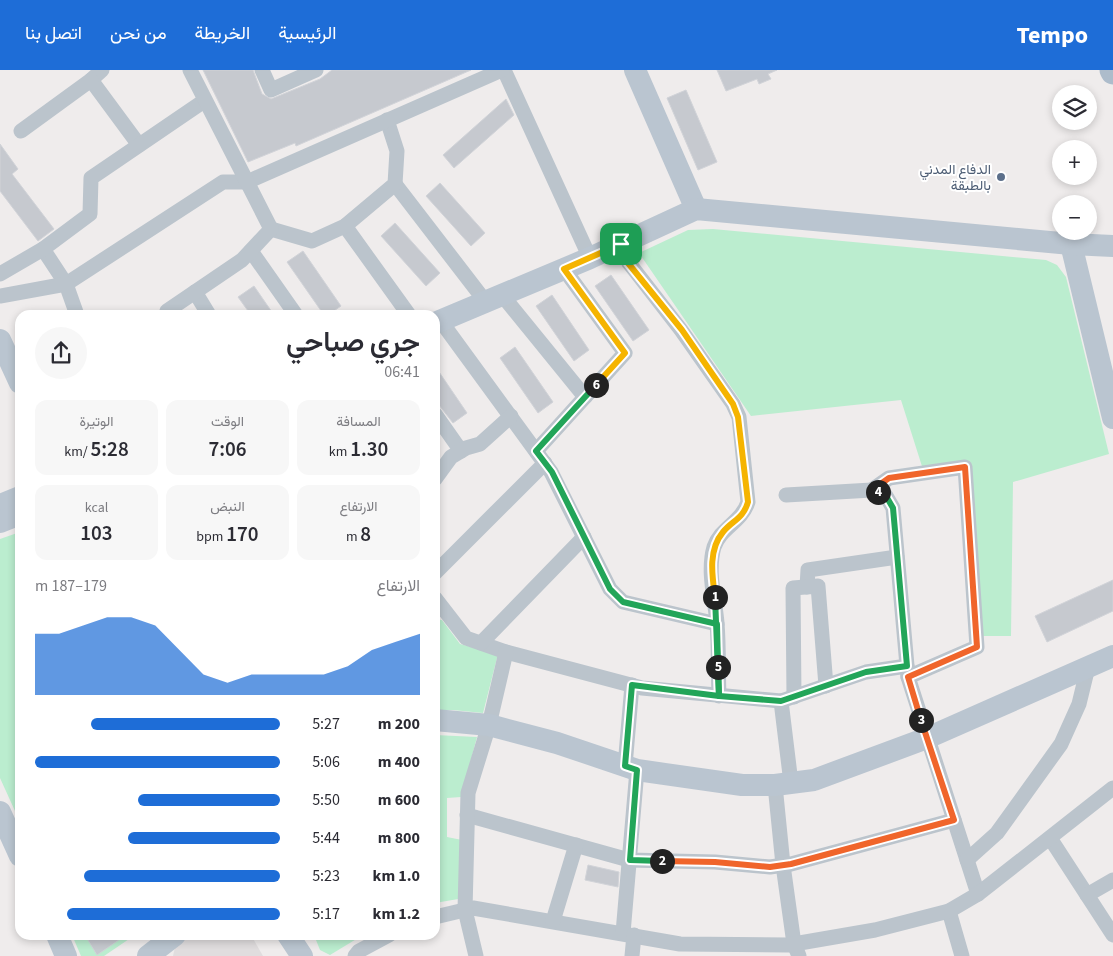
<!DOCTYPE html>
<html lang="ar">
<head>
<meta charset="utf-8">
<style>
	:root { --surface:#fff; --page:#f7f7f7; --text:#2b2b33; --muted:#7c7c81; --accent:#1e6dd7 }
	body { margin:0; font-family:"Source Sans 3",Vazirmatn,sans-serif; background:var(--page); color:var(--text); direction:rtl; height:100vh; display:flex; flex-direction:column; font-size:19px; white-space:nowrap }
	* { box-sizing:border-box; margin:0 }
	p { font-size:16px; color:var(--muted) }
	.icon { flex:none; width:28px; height:28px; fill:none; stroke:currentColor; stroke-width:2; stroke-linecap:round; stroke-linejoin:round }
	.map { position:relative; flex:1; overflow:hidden; direction:ltr }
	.sheet { position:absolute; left:15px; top:240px; width:425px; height:630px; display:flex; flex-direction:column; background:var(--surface); border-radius:15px; box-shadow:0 2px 8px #0003; direction:rtl }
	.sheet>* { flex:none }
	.tools { position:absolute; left:1052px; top:15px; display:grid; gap:10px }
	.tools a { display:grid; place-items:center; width:45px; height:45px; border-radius:50%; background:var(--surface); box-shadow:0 2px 8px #0003; font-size:25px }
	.pin { position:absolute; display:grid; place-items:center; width:42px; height:42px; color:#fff; margin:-21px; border-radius:10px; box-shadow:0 2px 8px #0006 }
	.km { position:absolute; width:25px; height:25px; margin:-12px; border-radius:50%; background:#222; color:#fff; font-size:14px; line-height:25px; text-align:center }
	.round { display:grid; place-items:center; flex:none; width:52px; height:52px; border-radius:26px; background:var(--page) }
	.summary { display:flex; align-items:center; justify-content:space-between; height:85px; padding:0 20px }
	h1 { font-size:28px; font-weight:600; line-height:38px }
	.stats { display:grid; grid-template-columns:repeat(3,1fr); gap:8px; height:85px; padding:5px 20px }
	.stats div { display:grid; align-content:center; border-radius:12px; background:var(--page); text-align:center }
	.stats b { font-size:21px; font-weight:600 }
	.stats small { font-size:14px; font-weight:400 }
	.stats p { font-size:14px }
	.chart { height:140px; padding:10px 20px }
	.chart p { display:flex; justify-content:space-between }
	.chart svg { width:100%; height:90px; margin-top:5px; fill:var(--accent); opacity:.7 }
	ul { padding:0 20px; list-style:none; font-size:16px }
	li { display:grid; grid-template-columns:80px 60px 1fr; align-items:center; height:38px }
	li i { height:12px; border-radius:6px; background:var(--accent) }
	header { display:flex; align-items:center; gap:30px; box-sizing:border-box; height:70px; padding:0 25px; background:var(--accent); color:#fff }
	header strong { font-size:24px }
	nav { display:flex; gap:28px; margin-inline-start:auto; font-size:18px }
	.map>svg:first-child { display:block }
	.education { fill:#e0ddde }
	.green { fill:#bbedcf }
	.building { fill:#c6c9cf; stroke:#d1d3d8 }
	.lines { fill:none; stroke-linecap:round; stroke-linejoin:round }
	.street { stroke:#bbc4cc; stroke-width:15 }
	.secondary { stroke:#bac5d0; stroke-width:22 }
	.primary { stroke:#adbccb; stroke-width:25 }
	.split-1-casing { stroke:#fff; stroke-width:10 }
	.split-2-casing { stroke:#fff; stroke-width:10 }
	.split-3-casing { stroke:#fff; stroke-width:10 }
	.split-4-casing { stroke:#fff; stroke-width:10 }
	.split-5-casing { stroke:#fff; stroke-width:10 }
	.split-6-casing { stroke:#fff; stroke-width:10 }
	.split-7-casing { stroke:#fff; stroke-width:10 }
	.split-1 { stroke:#f5b400; stroke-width:6 }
	.split-2 { stroke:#22a559; stroke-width:6 }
	.split-3 { stroke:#f0652b; stroke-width:6 }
	.split-4 { stroke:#f0652b; stroke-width:6 }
	.split-5 { stroke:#22a559; stroke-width:6 }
	.split-6 { stroke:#22a559; stroke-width:6 }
	.split-7 { stroke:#f5b400; stroke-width:6 }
	.service-dot { fill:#5c6f8a; stroke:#fff; stroke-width:2 }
	.labels { text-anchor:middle; stroke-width:4; stroke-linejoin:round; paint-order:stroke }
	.service-label { font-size:14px; fill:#4e5e75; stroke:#fff; text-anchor:end }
</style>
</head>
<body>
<header>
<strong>Tempo</strong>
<nav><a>الرئيسية</a><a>الخريطة</a><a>من نحن</a><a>اتصل بنا</a></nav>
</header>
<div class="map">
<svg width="1113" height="886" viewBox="0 0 1113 886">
	<rect width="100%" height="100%" fill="#efecec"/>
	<polygon class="education" points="188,865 251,865 263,886 173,886 176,873"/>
	<g class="green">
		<polygon points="713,159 1046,190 1057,195 1066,207 1109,384 1013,412 1011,566 982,566 968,404 926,409 901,330 751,346 639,183 688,160"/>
		<polygon points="20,462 20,752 0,708 0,469"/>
		<polygon points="435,549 442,550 460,574 498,584 483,643 453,640 435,641"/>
		<polygon points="435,665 477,667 461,727 447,728 447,767 462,770 464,828 435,833"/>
		<polygon points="72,865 135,865 104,886 81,886"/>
		<polygon points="314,865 363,865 330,885 320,880"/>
	</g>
	<g class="building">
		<polygon points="203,0 253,0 262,24 271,29 320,9 332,0 471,0 296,76 295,73 248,92"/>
		<polygon points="717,0 777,0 768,4 771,9 759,14 757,9 726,21"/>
		<polygon points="686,20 717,92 698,100 667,28"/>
		<polygon points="506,29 514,45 454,98 443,85"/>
		<polygon points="0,74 18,99 12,104 54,159 38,171 0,121"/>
		<polygon points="440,113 485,163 471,176 426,126"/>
		<polygon points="395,153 440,203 426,216 381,166"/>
		<polygon points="303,181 341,236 328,245 324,245 287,192"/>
		<polygon points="611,205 649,260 633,271 595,216"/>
		<polygon points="254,216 274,245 251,245 238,227"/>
		<polygon points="552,225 589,280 574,291 536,236"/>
		<polygon points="515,277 553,332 538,343 500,288"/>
		<polygon points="435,296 467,343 453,353 435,330"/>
		<polygon points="1113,510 1113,541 1047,572 1035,546"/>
		<polygon points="588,795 619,802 618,817 585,810"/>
		<polygon points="96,865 126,865 97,885 88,870"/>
	</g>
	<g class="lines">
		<g class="street">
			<polyline points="102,0 91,10 139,75"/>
			<polyline points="262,0 271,20 316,0"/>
			<polyline points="504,0 590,188"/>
			<polyline points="21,61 91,10"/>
			<polyline points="395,114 485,231"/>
			<polyline points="345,156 409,245"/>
			<polyline points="271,159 312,171 345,156 395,114 397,81 387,50"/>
			<path d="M 621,174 L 629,193 L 681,260 L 733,334 L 739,347 L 748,432 C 741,453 721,457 714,477 C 707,501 715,529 717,553 C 719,578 718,602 719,626"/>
			<polyline points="43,179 66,214 223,112 247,112 502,0"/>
			<polyline points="251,181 296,245"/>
			<polyline points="0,204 43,179 90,144 91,108 204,31"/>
			<polyline points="195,222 209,245"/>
			<polyline points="502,225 585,327"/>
			<polyline points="0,226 66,214 77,245"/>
			<polyline points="167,241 242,190 271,159 190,0"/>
			<polyline points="440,250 551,402 610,519 623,532 717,554"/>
			<polyline points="435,344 461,381"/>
			<polyline points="536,381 625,283 564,199"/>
			<polyline points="435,409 451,387 466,378 480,374 511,346"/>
			<polyline points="872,420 889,408 965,397 977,577 908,607"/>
			<polyline points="786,425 872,420 886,426 893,438 908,607 978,824"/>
			<polyline points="435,503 545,393"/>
			<polyline points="807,517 808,500 897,487"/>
			<polyline points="435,528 466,568 506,582 642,618 781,631 866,602 907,596"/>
			<polyline points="481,573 584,467"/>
			<polyline points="794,627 793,518 818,516 826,616"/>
			<polyline points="781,631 791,713"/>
			<polyline points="625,696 632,615"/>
			<polyline points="775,715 783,795 794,874 799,886"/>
			<polyline points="467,745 629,790 715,792 770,797 791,794 954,750"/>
			<polyline points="1050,768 1113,865"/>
			<polyline points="967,790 997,763 1061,674 1079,634 1088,597"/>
			<polyline points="1087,825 1113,810"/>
			<polyline points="949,841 962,886"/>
			<polyline points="435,847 473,838 680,874 788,875 875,860 949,841 978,824 1113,718"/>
			<polyline points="553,851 576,775"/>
			<polyline points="623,863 637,700"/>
			<polyline points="355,886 359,881 389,865"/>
			<polyline points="476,886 465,840 468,723 489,655 506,582"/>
			<polyline points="632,886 634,865"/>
		</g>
		<g class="secondary">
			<polyline points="635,0 696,139"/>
			<polyline points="1071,174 1113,348"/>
			<polyline points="435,253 590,188 696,139 1071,174 1113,176"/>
			<polyline points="0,270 20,313"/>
			<polyline points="0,435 20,427"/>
			<polyline points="0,452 20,444"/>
			<polyline points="435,650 489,655 557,673 637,700 742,715 775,715 814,710 927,668 1113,586"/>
			<polyline points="0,742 20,786"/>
			<polyline points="57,865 66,886"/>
			<polyline points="288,865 302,886"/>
			<polyline points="148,886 175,865"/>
		</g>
		<polyline class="primary" points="1112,0 1113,2"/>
	</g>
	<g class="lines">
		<defs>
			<path id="split-1" d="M 621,174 L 628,193 L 682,260 L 733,334 L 738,347 L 748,432 C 743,449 733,450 723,462 C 708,480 712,505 715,527"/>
			<polyline id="split-2" points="662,791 630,790 637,700 625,696 632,615 719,626 715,527"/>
			<polyline id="split-3" points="662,791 715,792 770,797 791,794 954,750 921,650"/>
			<polyline id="split-4" points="878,422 872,420 889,408 965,397 977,577 908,607 921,650"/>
			<polyline id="split-5" points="718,597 719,626 781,631 866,602 907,596 893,438 886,426 878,422"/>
			<polyline id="split-6" points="596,315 536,381 552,402 610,519 623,532 717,554 718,597"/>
			<polyline id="split-7" points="596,315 625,283 564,199 621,174"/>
		</defs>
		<use href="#split-1" class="split-1-casing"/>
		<use href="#split-2" class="split-2-casing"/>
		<use href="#split-3" class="split-3-casing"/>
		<use href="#split-4" class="split-4-casing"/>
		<use href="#split-5" class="split-5-casing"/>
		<use href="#split-6" class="split-6-casing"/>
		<use href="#split-7" class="split-7-casing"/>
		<use href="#split-1" class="split-1"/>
		<use href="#split-2" class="split-2"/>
		<use href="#split-3" class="split-3"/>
		<use href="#split-4" class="split-4"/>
		<use href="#split-5" class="split-5"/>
		<use href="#split-6" class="split-6"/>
		<use href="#split-7" class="split-7"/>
	</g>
	<circle class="service-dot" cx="1001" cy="107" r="5"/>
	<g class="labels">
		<g class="service-label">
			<text x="991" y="104">الدفاع المدني<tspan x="991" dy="16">بالطبقة</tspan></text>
		</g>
	</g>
</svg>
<div class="tools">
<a><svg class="icon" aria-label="layers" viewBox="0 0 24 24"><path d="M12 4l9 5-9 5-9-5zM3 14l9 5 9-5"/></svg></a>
<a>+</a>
<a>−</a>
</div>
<div class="pin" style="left:621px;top:174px;background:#1e9e55"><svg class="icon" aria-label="arrive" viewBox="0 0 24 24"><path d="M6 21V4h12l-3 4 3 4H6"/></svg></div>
<b class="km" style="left:715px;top:527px">1</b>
<b class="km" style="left:662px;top:791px">2</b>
<b class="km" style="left:921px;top:650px">3</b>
<b class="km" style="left:878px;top:422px">4</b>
<b class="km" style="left:718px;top:597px">5</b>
<b class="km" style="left:596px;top:315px">6</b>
<section class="sheet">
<div class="summary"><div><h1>جري صباحي</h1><p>06:41</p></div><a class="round"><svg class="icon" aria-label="share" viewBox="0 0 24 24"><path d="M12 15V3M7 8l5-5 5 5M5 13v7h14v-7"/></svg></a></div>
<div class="stats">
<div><p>المسافة</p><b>1.30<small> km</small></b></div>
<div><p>الوقت</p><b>7:06</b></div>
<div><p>الوتيرة</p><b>5:28<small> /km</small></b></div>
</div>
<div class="stats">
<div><p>الارتفاع</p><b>8<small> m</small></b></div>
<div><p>النبض</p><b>170<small> bpm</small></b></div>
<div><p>kcal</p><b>103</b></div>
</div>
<div class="chart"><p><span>الارتفاع</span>179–187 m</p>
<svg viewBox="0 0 160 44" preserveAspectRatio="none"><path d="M0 44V14L10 14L20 10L30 6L40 6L50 10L60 22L70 34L80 38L90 34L100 34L110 34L120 34L130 30L140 22L150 18L160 14V44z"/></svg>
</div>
<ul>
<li><b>200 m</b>5:27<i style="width:77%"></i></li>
<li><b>400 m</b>5:06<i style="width:100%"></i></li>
<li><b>600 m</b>5:50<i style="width:58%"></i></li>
<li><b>800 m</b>5:44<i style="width:62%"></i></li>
<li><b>1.0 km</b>5:23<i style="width:80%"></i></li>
<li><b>1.2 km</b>5:17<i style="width:87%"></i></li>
</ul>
</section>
</div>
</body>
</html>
